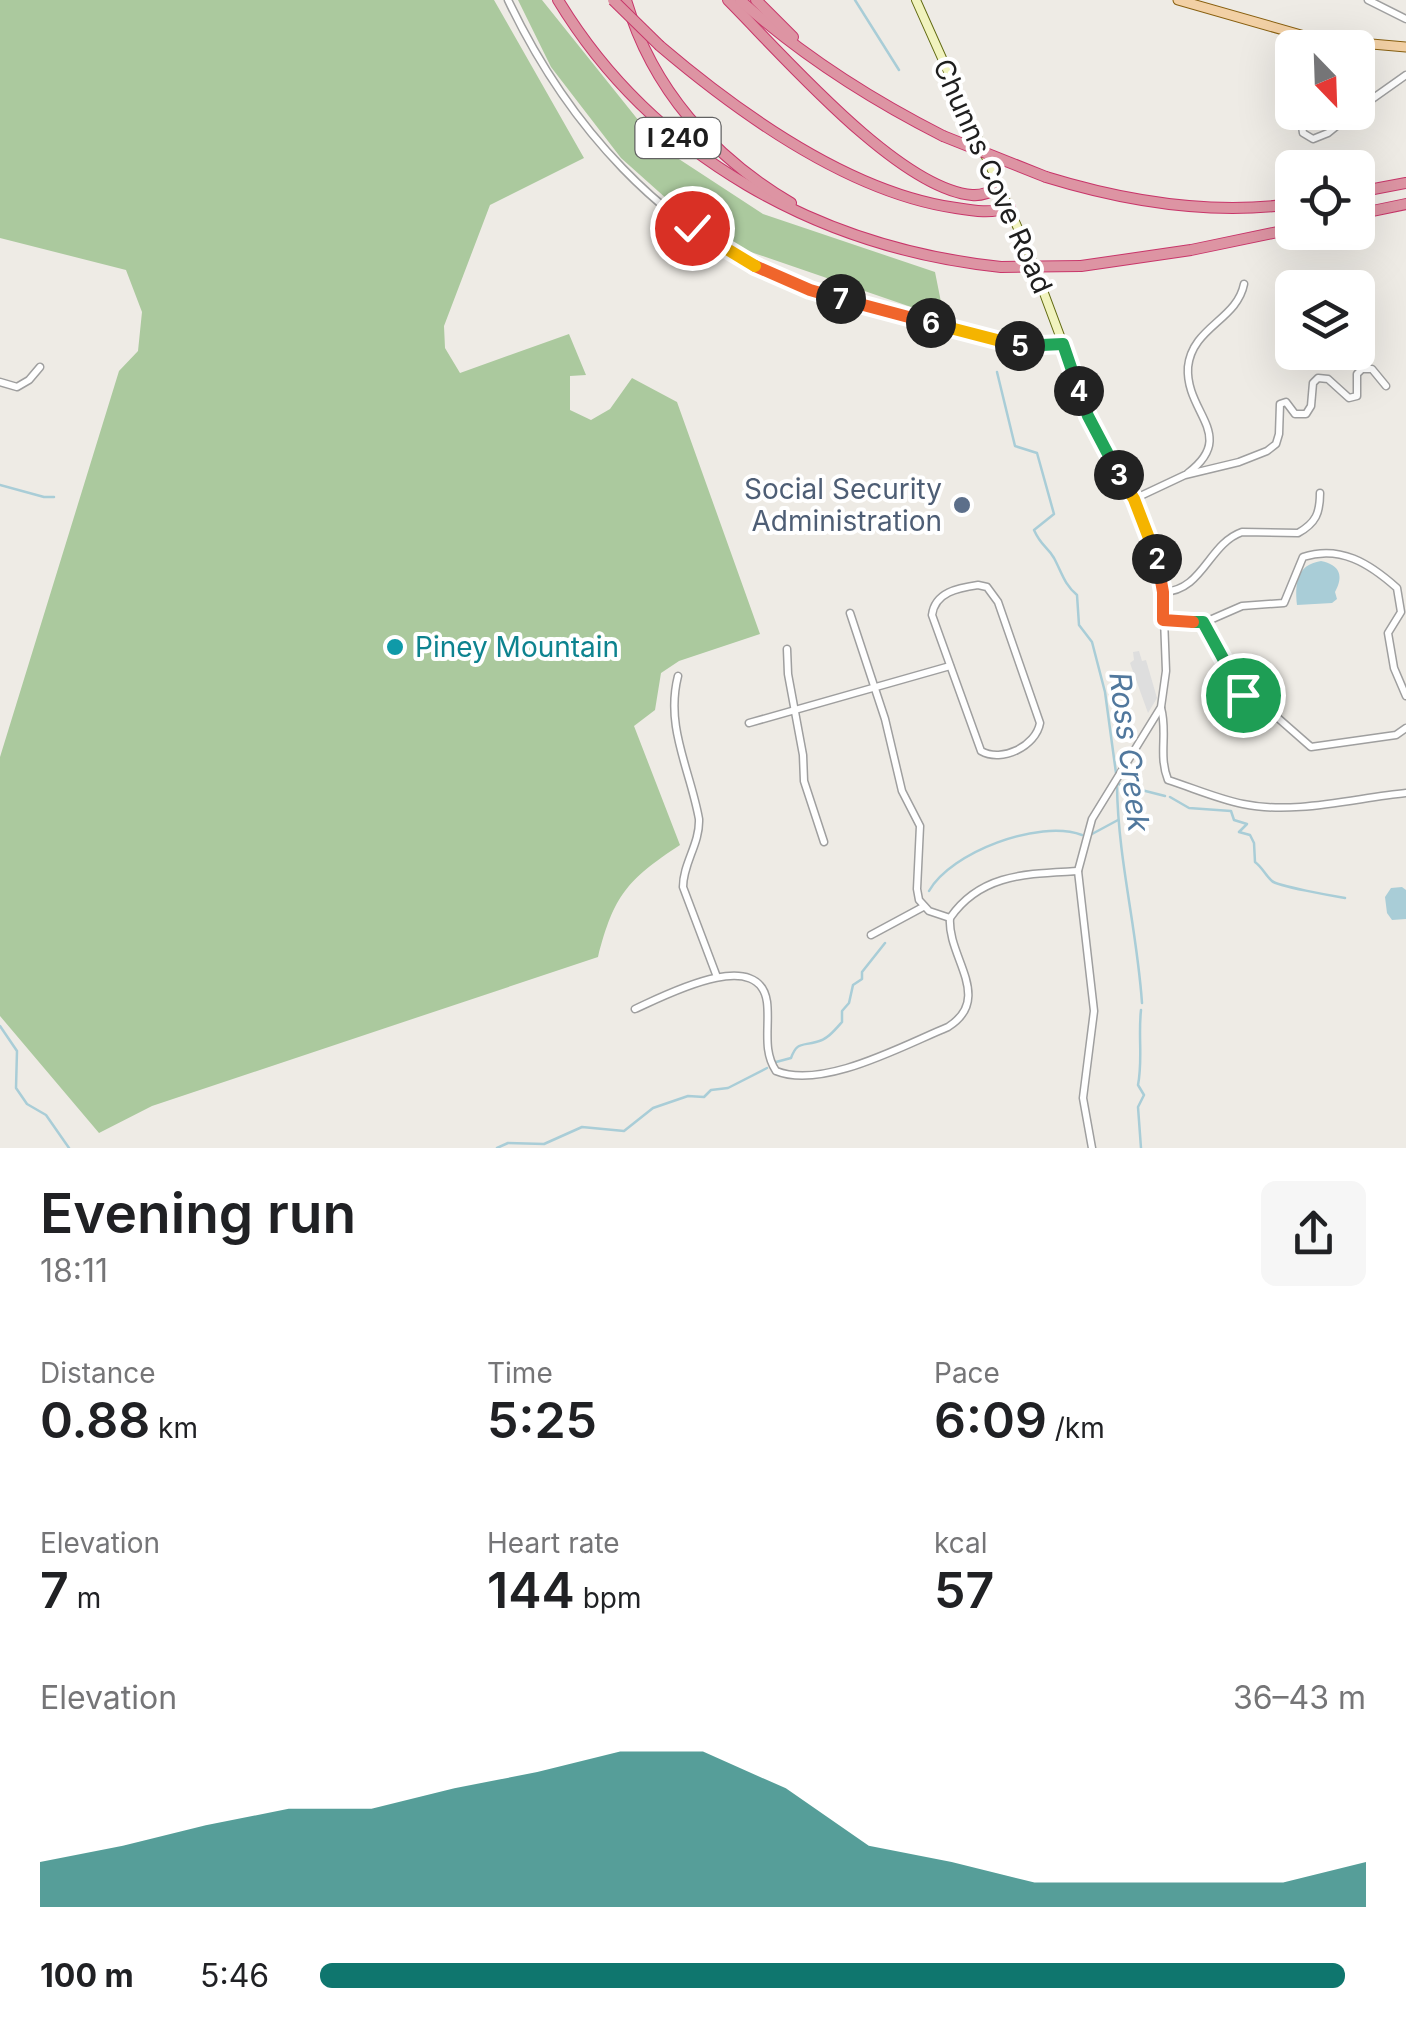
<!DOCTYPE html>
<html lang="en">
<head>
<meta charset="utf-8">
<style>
	:root { --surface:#fff; --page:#f6f6f6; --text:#202124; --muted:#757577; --accent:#0f766e }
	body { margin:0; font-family:Inter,sans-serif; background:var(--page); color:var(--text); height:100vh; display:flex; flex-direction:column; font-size:38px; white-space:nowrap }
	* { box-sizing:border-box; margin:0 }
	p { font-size:32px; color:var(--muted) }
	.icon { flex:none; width:55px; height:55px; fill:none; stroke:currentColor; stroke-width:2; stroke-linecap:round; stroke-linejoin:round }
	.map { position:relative; height:1148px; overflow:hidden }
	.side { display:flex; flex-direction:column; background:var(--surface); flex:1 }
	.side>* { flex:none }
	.needle { width:65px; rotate:157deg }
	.controls { position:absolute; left:1275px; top:30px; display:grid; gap:20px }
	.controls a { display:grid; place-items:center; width:100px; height:100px; border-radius:15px; background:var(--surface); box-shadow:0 10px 40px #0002; font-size:50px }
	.pin { position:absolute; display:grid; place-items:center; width:85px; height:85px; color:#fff; margin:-42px; border:5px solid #fff; border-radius:50%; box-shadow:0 2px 10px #0007 }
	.km { position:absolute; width:50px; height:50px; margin:-25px; border-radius:50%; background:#222; color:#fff; font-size:28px; line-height:50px; text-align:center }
	.round { display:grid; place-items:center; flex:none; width:105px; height:105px; border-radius:15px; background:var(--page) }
	.headline { display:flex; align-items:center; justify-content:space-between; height:170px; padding:0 40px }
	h1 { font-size:55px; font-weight:600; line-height:75px }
	.figures { display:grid; grid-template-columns:repeat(3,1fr); gap:15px; height:170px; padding:10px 40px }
	.figures div { display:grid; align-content:center }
	.figures b { font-size:50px; font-weight:600 }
	.figures small { font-size:28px; font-weight:400 }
	.figures p { font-size:28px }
	.chart { height:280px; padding:20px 40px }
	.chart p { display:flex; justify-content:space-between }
	.chart svg { width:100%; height:180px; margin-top:10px; fill:var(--accent); opacity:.7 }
	ul { padding:0 40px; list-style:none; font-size:32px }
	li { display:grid; grid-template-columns:160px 120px 1fr; align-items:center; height:75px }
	li i { height:25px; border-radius:12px; background:var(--accent) }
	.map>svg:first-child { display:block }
	.forest { fill:#abc99e }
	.parking { fill:#dedede }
	.water { fill:#a9cdd7 }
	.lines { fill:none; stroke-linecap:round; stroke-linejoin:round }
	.stream { stroke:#a9cdd7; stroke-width:2.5 }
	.street-casing { stroke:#9f9f9f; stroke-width:9 }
	.secondary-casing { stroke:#616a10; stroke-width:10 }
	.primary-casing { stroke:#885f0f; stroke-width:11 }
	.highway-casing { stroke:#c8366a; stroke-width:12 }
	.street { stroke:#fff; stroke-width:6 }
	.secondary { stroke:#f1f3be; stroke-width:8 }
	.primary { stroke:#f2d0a5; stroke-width:9 }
	.highway { stroke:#dd94a3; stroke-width:10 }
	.highway-bridge-casing { stroke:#c8366a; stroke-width:12; stroke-linecap:butt }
	.highway-bridge { stroke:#dd94a3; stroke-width:10 }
	.split-1-casing { stroke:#fff; stroke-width:20 }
	.split-2-casing { stroke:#fff; stroke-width:20 }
	.split-3-casing { stroke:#fff; stroke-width:20 }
	.split-4-casing { stroke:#fff; stroke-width:20 }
	.split-5-casing { stroke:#fff; stroke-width:20 }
	.split-6-casing { stroke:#fff; stroke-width:20 }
	.split-7-casing { stroke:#fff; stroke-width:20 }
	.split-8-casing { stroke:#fff; stroke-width:20 }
	.split-9-casing { stroke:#fff; stroke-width:20 }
	.split-1 { stroke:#22a559; stroke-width:12 }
	.split-2 { stroke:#f0652b; stroke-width:12 }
	.split-3 { stroke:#f5b400; stroke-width:12 }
	.split-4 { stroke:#22a559; stroke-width:12 }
	.split-5 { stroke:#22a559; stroke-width:12 }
	.split-6 { stroke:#f5b400; stroke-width:12 }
	.split-7 { stroke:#f0652b; stroke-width:12 }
	.split-8 { stroke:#f0652b; stroke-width:12 }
	.split-9 { stroke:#f5b400; stroke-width:12 }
	.service-dot { fill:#5c6f8a; stroke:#fff; stroke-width:4 }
	.culture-dot { fill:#0f9aa8; stroke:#fff; stroke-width:4 }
	.labels { text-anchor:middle; stroke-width:8; stroke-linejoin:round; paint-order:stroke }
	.shield { fill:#fff; stroke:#626262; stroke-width:2.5 }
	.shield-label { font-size:25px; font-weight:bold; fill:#1e1e1e }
	.street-label { font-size:28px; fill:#1e1e1e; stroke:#fff }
	.service-label { font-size:28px; fill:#4e5e75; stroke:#fff; text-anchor:end }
	.culture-label { font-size:28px; fill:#0d838f; stroke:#fff; text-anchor:start }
	.water-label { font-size:30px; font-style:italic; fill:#51789d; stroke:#fff }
</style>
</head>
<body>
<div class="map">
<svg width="1406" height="1148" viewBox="0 0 1406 1148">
	<rect width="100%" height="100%" fill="#eeebe5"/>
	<g class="forest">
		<path d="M 0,0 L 494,0 L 584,158 L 490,205 L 444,326 L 445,348 L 460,373 L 569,334 L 586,375 L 570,376 L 570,410 L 591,420 L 610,409 L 632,378 L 677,402 L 760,634 L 679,661 L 661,673 L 655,710 L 634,726 L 680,845 C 627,880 614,895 598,957 L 152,1106 L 99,1133 L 0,1016 L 0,757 L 119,371 L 138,351 L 142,312 L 126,270 L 0,238 Z"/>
		<polygon points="518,0 542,0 659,146 763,214 935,272 942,307 914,308 742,249 668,200 621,158 551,67"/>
	</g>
	<polygon class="parking" points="1139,651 1142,661 1146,660 1157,698 1148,713 1130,663 1134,660 1133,652"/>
	<g class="water">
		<path d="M 1321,561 C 1340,565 1344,576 1335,592 L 1337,599 L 1332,603 L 1297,605 C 1295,584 1296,565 1321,561 Z"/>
		<polygon points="1402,887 1406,890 1406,919 1392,920 1387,913 1385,897 1391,888"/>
	</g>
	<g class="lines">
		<g class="stream">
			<polyline points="855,0 899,70"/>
			<path d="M 997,372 L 1015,446 L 1037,453 L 1054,514 L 1034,530 C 1041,546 1047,546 1054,558 C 1062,573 1064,584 1077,595 L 1079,625 L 1092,642 L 1105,692 L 1116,773"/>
			<polyline points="0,485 44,497 54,497"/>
			<polyline points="1118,784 1165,796"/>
			<path d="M 1117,786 C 1118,860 1137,929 1142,1003"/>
			<path d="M 1170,797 L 1189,808 L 1231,811 L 1234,820 L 1247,824 L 1239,832 L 1250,835 L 1254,843 L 1255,862 C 1263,868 1265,875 1272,881 C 1277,886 1333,896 1345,898"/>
			<polyline points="1092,834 1118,820"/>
			<path d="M 929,891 C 951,852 1039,819 1082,835"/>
			<path d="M 1141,1010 C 1138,1037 1143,1059 1138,1085 L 1144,1095 L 1138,1107 L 1141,1148"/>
			<polyline points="0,1026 17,1051 16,1088 27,1104 46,1115 69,1148"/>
			<path d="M 776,1062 L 791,1058 C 797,1042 801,1046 816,1042 C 827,1040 835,1030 842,1022 L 842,1011 L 849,1003 L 853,985 L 862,979 L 862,972 L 885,943"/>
			<polyline points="497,1148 508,1143 544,1144 582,1127 624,1131 653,1108 688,1096 704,1097 711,1090 728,1088 767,1068"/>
		</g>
		<defs>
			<g id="street">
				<path d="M 508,0 C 567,124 661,231 791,283 C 828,298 868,306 907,317 C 959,331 1009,350 1063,344 L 1088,415 L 1134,499 L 1158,560 L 1163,592 L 1166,671 L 1161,707 L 1092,819 L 1078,871 L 1094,1011 L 1083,1098 L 1092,1148"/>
				<polyline points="1368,0 1406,19"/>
				<polyline points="1358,109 1406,75"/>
				<polyline points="1300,112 1303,133 1313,139 1328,133 1354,112"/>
				<polyline points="0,382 17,387 29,380 40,367"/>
				<path d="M 1188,473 C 1238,435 1185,413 1188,367 C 1192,327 1237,320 1244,284"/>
				<polyline points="1134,499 1185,475 1239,462 1267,451 1276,444 1279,434 1280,404 1286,402 1295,414 1306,414 1311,406 1313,383 1318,378 1328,379 1349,398 1357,396 1357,374 1362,369 1372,369 1386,386"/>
				<path d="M 978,585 L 987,587 L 998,602 L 1040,723 C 1036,746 1002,763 981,751 L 932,615 C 935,592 958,588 978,585 Z"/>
				<path d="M 1163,592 C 1203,591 1208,544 1242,532 L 1298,533 C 1316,523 1320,513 1320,493"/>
				<polyline points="850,613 885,719 902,791 920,826 917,889 919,900 929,911 950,918"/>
				<polyline points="1163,620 1203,623"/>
				<polyline points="787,649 788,674 803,755 804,781 824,842"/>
				<path d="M 678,676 C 665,727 690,769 699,819 C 700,844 683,863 683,887 L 717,977"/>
				<path d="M 1406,696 L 1394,668 L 1388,633 L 1401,612 L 1397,588 C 1369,563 1340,545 1303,557 L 1284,603 L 1242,606 L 1203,623 L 1248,704 L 1271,712 L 1311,747 L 1396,735 L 1406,728"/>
				<path d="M 1161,708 C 1168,733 1158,755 1168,780 C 1193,788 1218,799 1243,804 C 1294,815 1355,798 1406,793"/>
				<polyline points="749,723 950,666"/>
				<polyline points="871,935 923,907"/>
				<path d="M 635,1009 C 662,997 759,945 767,1002 C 770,1026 762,1050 776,1071 C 823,1090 904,1045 948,1027 C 994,998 947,957 950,918 C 981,873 1028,874 1078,871"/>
			</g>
			<polyline id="secondary" points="916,0 1029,253 1063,344"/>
			<polyline id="primary" points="1178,0 1315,39 1406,47"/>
			<g id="highway">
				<path d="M 558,0 C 653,157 820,248 1001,267"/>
				<path d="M 626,0 C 652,89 713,157 791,203"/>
				<path d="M 728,0 C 780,52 898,189 972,195 C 982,196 991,192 1001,187"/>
				<path d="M 740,0 C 801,55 870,99 943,136"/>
				<polyline points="756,0 793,37"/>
				<path d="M 660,46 C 740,114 850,193 956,208 C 974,211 992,214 1010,207"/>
				<path d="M 1046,177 C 1124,201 1211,215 1292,204"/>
				<polyline points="1358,192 1406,183"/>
				<polyline points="1358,214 1406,204"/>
				<polyline points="1081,266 1191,250 1292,229"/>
			</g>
		</defs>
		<use href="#street" class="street-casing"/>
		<use href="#secondary" class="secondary-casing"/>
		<use href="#primary" class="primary-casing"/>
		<use href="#highway" class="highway-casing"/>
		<use href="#street" class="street"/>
		<use href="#secondary" class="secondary"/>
		<use href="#primary" class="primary"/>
		<use href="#highway" class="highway"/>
		<defs>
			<g id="highway-bridge">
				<polyline points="613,0 660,46"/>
				<polyline points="943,136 1046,177"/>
				<polyline points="1001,267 1081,266"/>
			</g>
		</defs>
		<use href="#highway-bridge" class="highway-bridge-casing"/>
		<use href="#highway-bridge" class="highway-bridge"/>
	</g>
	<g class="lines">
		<defs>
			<polyline id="split-1" points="1193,622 1203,622 1243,695"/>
			<polyline id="split-2" points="1157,559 1163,592 1163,620 1193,622"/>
			<polyline id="split-3" points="1119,475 1134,499 1157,559"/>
			<polyline id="split-4" points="1079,391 1088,416 1119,475"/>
			<polyline id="split-5" points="1020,346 1063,344 1079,391"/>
			<polyline id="split-6" points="931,323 1020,346"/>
			<polyline id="split-7" points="841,299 931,323"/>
			<polyline id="split-8" points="755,266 810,290 841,299"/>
			<polyline id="split-9" points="692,228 755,266"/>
		</defs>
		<use href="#split-1" class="split-1-casing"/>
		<use href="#split-2" class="split-2-casing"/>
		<use href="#split-3" class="split-3-casing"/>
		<use href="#split-4" class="split-4-casing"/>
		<use href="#split-5" class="split-5-casing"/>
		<use href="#split-6" class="split-6-casing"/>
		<use href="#split-7" class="split-7-casing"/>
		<use href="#split-8" class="split-8-casing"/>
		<use href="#split-9" class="split-9-casing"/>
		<use href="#split-1" class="split-1"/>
		<use href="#split-2" class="split-2"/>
		<use href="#split-3" class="split-3"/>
		<use href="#split-4" class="split-4"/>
		<use href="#split-5" class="split-5"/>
		<use href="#split-6" class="split-6"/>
		<use href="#split-7" class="split-7"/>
		<use href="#split-8" class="split-8"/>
		<use href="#split-9" class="split-9"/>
	</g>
	<circle class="service-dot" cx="962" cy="505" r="10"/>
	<circle class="culture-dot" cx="395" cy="647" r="10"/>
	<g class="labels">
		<rect class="shield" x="635.5" y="118" width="85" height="40" rx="8"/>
		<g class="shield-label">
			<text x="678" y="147">I 240</text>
		</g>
		<g class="street-label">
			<text transform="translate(993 176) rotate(66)" y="10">Chunns Cove Road</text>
		</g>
		<g class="service-label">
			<text x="942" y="499">Social Security<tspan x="942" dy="32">Administration</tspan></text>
		</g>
		<g class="culture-label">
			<text x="415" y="657">Piney Mountain</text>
		</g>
		<g class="water-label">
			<text transform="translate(1129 752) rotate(83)" y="10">Ross Creek</text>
		</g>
	</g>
</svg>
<div class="controls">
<a><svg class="needle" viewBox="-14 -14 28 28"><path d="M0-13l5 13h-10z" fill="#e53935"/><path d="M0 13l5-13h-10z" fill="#757577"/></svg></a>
<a><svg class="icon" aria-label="locate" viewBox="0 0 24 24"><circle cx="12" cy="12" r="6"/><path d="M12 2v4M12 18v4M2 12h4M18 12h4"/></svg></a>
<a><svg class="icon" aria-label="layers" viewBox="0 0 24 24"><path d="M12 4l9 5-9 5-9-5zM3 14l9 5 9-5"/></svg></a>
</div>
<div class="pin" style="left:1243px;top:695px;background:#1e9e55"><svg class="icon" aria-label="arrive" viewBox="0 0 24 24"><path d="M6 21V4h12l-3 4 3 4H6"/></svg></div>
<div class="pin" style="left:692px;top:228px;background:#d93025"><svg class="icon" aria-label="check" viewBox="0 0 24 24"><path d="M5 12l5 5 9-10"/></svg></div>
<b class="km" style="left:1157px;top:559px">2</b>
<b class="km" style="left:1119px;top:475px">3</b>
<b class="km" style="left:1079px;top:391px">4</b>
<b class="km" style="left:1020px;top:346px">5</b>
<b class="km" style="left:931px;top:323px">6</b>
<b class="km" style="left:841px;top:299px">7</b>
</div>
<section class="side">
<div class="headline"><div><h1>Evening run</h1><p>18:11</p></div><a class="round"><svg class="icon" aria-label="share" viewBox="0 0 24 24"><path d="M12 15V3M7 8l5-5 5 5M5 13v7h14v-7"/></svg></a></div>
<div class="figures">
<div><p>Distance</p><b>0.88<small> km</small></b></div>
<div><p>Time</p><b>5:25</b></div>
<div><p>Pace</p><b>6:09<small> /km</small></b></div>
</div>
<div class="figures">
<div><p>Elevation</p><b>7<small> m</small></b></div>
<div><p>Heart rate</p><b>144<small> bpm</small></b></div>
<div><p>kcal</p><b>57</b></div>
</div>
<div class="chart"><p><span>Elevation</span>36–43 m</p>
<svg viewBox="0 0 160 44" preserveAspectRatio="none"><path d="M0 44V33L10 29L20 24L30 20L40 20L50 15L60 11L70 6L80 6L90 15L100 29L110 33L120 38L130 38L140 38L150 38L160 33V44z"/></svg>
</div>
<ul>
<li><b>100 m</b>5:46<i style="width:98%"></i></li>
</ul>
</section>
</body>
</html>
